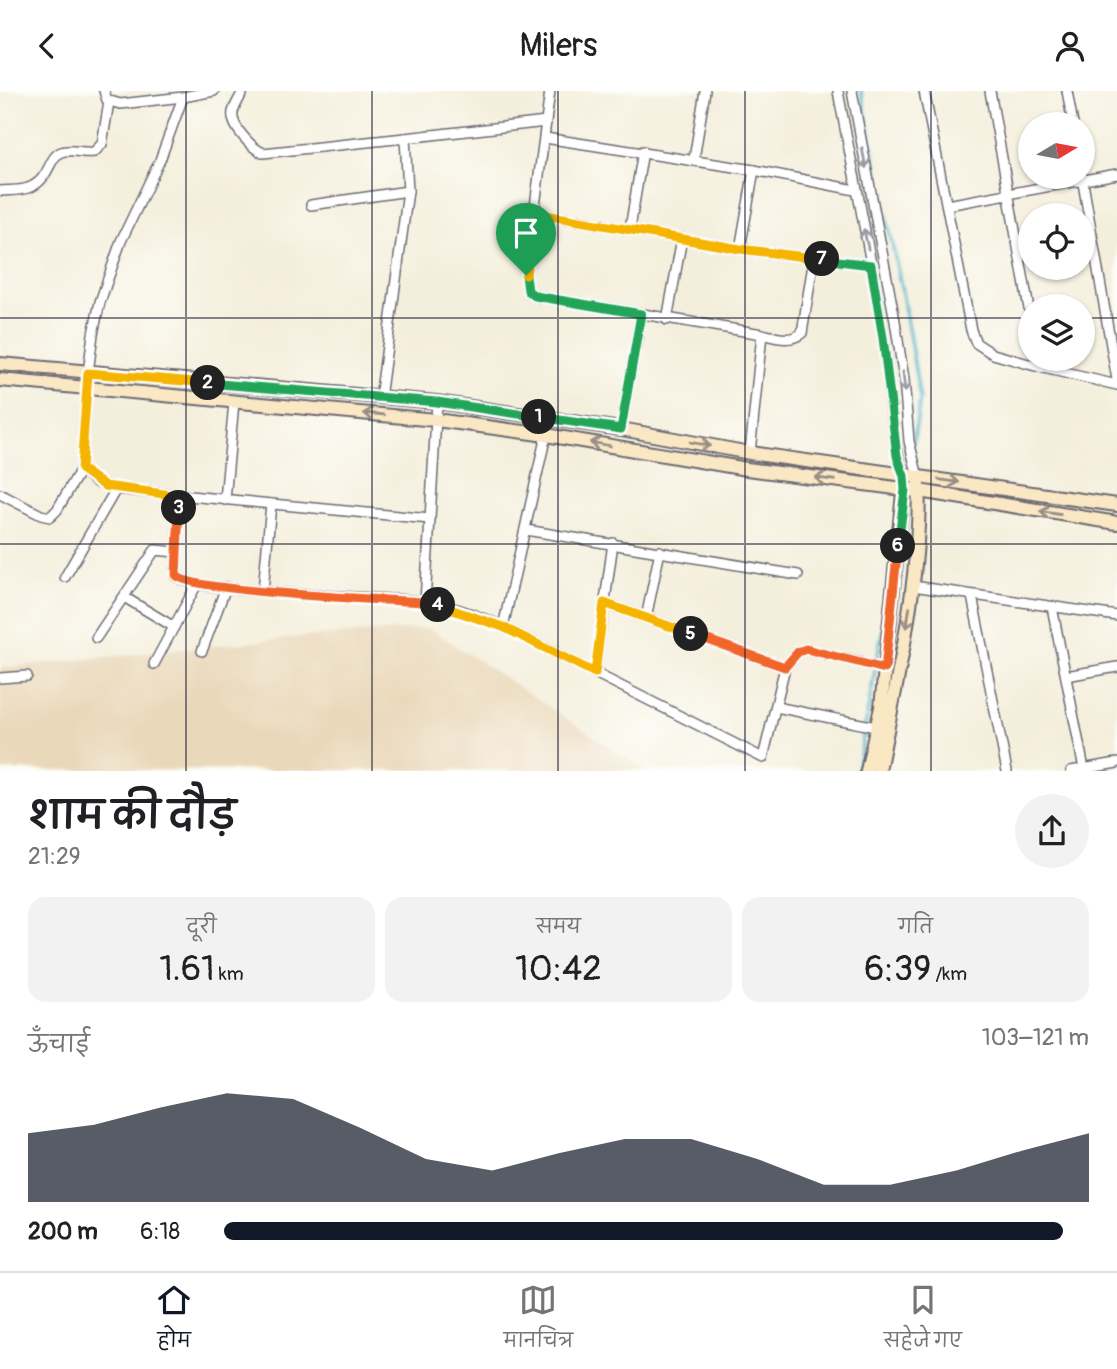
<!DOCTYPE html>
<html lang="hi">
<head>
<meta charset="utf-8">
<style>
	:root { --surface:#fff; --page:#f2f2f2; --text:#202124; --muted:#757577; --line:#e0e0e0; --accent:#111827 }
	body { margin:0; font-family:Pangolin,"Playpen Sans Deva",sans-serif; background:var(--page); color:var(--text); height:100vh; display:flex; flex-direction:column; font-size:26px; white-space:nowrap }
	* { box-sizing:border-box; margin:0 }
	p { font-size:23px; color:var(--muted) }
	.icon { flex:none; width:38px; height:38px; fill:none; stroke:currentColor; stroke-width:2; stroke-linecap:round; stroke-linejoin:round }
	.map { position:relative; height:680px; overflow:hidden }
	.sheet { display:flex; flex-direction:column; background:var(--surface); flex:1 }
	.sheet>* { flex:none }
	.needle { width:46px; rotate:80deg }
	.tools { position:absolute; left:1018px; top:21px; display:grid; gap:14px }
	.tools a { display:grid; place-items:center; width:77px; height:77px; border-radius:50%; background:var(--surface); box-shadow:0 2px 5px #0004; font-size:35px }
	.pin { position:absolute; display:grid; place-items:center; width:60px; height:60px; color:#fff; margin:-72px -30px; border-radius:50% 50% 50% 0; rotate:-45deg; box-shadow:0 0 7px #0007 }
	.pin .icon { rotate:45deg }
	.km { position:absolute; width:35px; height:35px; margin:-18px; border-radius:50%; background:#222; color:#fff; font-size:19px; line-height:35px; text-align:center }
	.round { display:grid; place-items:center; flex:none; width:74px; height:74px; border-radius:37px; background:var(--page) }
	.overview { display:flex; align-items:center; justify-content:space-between; height:119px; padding:0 28px }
	h1 { font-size:38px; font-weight:600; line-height:52px }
	.metrics { display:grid; grid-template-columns:repeat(3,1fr); gap:10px; height:119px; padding:7px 28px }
	.metrics div { display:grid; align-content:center; border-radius:18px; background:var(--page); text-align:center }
	.metrics b { font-size:35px; font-weight:600 }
	.metrics small { font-size:19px; font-weight:400 }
	.metrics p { font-size:19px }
	.chart { height:196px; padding:14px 28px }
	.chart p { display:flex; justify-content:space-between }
	.chart svg { width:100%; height:126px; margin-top:7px; fill:var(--accent); opacity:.7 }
	ul { padding:0 28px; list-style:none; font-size:23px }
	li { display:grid; grid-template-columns:112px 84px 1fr; align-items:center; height:52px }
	li i { height:18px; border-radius:9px; background:var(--accent) }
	header { display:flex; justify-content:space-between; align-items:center; height:91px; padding:0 28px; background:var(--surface); font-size:32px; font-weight:600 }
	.dock { display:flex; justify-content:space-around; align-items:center; height:98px; border-top:2px solid var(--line); background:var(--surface); font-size:19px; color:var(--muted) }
	.dock a { display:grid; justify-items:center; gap:4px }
	.dock .on { color:var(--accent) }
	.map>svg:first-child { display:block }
	.built { fill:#ead8ba }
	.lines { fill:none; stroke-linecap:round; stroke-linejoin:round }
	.stream { stroke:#4db3cc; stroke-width:3.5 }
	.street-casing { stroke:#6c6a73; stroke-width:12 }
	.secondary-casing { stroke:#6c6a73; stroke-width:16 }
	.street { stroke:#fff; stroke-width:9 }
	.secondary { stroke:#fae7c3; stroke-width:12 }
	.oneway { stroke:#9c9ca7 }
	.oneway2 { stroke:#998e86 }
	.split-1-casing { stroke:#fff; stroke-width:14 }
	.split-2-casing { stroke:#fff; stroke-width:14 }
	.split-3-casing { stroke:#fff; stroke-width:14 }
	.split-4-casing { stroke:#fff; stroke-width:14 }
	.split-5-casing { stroke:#fff; stroke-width:14 }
	.split-6-casing { stroke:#fff; stroke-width:14 }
	.split-7-casing { stroke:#fff; stroke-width:14 }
	.split-8-casing { stroke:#fff; stroke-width:14 }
	.split-1 { stroke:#22a559; stroke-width:9 }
	.split-2 { stroke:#22a559; stroke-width:9 }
	.split-3 { stroke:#f5b400; stroke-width:9 }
	.split-4 { stroke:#f0652b; stroke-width:9 }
	.split-5 { stroke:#f5b400; stroke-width:9 }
	.split-6 { stroke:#f0652b; stroke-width:9 }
	.split-7 { stroke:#22a559; stroke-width:9 }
	.split-8 { stroke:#f5b400; stroke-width:9 }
	.grid { fill:none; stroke:#22223b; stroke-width:2; stroke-opacity:0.55 }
</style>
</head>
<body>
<header><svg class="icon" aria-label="back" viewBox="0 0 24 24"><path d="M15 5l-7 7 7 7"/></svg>Milers<svg class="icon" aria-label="person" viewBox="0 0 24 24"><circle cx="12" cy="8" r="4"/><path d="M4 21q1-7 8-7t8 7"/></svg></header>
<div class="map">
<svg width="1117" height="680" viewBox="0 0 1117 680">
	<rect width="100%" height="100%" fill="#fdfcf7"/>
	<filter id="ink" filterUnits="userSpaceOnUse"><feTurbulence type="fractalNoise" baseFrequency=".0143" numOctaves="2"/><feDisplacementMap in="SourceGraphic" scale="14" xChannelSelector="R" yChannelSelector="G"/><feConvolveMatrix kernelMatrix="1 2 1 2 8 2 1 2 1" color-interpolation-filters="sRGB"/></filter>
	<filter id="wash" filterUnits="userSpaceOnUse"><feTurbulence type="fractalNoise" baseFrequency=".00686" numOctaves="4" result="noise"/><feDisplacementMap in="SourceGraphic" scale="28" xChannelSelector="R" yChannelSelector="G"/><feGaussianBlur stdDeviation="1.57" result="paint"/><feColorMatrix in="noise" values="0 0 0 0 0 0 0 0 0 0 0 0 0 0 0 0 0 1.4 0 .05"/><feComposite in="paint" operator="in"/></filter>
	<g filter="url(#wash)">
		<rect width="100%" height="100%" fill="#f4efdc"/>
		<polygon class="built" points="429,537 645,679 0,679 0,577 300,546"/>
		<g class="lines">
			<g class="stream">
				<polyline points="861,0 902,201 920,308 913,353"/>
				<polyline points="857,680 884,530"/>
			</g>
		</g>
	</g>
	<g filter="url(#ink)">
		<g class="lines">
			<defs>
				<g id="street">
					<polyline points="104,0 107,9 120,13 183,6"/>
					<polyline points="214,0 183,6 160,69 121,150 100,211 93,243 88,282 81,378 96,391 116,398 430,428"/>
					<path d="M 243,0 C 240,7 235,14 233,21 C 230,35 252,57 263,62 L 405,47"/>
					<polyline points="550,0 526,184 528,200 535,205 762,243 750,362"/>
					<path d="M 838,0 C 853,83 872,165 883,247 C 890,293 890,341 904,385"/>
					<polyline points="852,0 895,230 904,288 909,350 918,386"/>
					<polyline points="924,0 971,239 976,252 993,263 1039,276 1117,294"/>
					<polyline points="990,0 1031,229"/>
					<polyline points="1067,0 1073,33"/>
					<polyline points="545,47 754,79"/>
					<polyline points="694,68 705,0"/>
					<polyline points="1082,86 1117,289"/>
					<path d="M 0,100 C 9,99 20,100 28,97 C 50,90 48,66 61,61 C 71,57 83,63 94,61 L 102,53 L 109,11"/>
					<polyline points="311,114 408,100"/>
					<polyline points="947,114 1117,83"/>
					<polyline points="534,122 740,158 814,167"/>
					<polyline points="630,137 643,60"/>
					<polyline points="740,158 754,79 855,99"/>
					<polyline points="667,229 682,147"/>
					<path d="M 762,243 C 775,246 790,252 802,242 L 814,167 L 871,174"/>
					<polyline points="380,307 408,100 405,47 546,31"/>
					<polyline points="621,338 641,223"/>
					<polyline points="0,403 41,424 50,426 57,419 81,378"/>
					<path d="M 179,405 L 176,484 C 190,504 391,505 427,511 C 481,520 531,550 579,574 C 640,605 702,636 763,667 L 785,576 L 798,561 L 806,558 L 885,578"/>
					<polyline points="225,409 234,311"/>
					<polyline points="526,439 798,484"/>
					<polyline points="65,486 116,398"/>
					<polyline points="913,495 1117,525"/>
					<polyline points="263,500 271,413"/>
					<polyline points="972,505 1007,680"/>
					<polyline points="124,506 174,536"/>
					<polyline points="425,511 437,311"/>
					<polyline points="604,512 785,576"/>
					<polyline points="1052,516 1084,678"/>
					<polyline points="646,527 660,460"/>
					<polyline points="503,536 546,344"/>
					<polyline points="96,547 155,459 176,461"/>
					<polyline points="202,560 226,496"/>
					<polyline points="154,573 197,493"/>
					<polyline points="595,582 613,452"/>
					<polyline points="1066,585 1117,576"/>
					<polyline points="0,587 27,585"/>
					<polyline points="776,616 876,636"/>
					<polyline points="1071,680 1117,672"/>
				</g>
				<g id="secondary">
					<polyline points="0,273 437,311 621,338 750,362 1117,414"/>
					<polyline points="0,289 436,329 546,344 747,378 919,400 1117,432"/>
					<polyline points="867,680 881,616 904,392"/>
					<path d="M 879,680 C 893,608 910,536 916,463 C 918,440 920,417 918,394"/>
				</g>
			</defs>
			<use href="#street" class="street-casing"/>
			<use href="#secondary" class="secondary-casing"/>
			<use href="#street" class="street"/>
			<use href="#secondary" class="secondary"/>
		</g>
		<defs><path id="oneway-shaft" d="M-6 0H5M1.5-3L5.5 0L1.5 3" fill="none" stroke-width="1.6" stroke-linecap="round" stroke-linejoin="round" transform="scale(1.75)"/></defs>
		<g class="oneway">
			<use href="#oneway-shaft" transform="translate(864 67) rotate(79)"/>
			<use href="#oneway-shaft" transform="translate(866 148) rotate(-102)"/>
			<use href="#oneway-shaft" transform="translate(904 291) rotate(84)"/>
		</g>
		<g class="oneway2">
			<use href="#oneway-shaft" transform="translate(374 323) rotate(-175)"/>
			<use href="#oneway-shaft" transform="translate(600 353) rotate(-170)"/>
			<use href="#oneway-shaft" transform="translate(700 353) rotate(10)"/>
			<use href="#oneway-shaft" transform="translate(825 388) rotate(-173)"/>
			<use href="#oneway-shaft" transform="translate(949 390) rotate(8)"/>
			<use href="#oneway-shaft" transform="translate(1050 422) rotate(-171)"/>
			<use href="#oneway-shaft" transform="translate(908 527) rotate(99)"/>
		</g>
	</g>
	<g class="lines" filter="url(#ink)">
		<defs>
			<polyline id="split-1" points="526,184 528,200 535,205 641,223 621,338 539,326"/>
			<polyline id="split-2" points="208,292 437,311 539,326"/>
			<polyline id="split-3" points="179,417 179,405 105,395 81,378 88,282 208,292"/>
			<path id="split-4" d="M 179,417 L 176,484 C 188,501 392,509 425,511 L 438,514"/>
			<polyline id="split-5" points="438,514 503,536 595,582 604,512 691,543"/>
			<polyline id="split-6" points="691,543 785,576 798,561 806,558 885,578 898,455"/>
			<polyline id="split-7" points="822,168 871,174 883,247 897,365 904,385 905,399 898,455"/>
			<polyline id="split-8" points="526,184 534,122 740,158 822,168"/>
		</defs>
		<use href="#split-1" class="split-1-casing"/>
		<use href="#split-2" class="split-2-casing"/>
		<use href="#split-3" class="split-3-casing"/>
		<use href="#split-4" class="split-4-casing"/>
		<use href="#split-5" class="split-5-casing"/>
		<use href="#split-6" class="split-6-casing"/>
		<use href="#split-7" class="split-7-casing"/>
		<use href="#split-8" class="split-8-casing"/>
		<use href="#split-1" class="split-1"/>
		<use href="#split-2" class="split-2"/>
		<use href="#split-3" class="split-3"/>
		<use href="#split-4" class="split-4"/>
		<use href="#split-5" class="split-5"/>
		<use href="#split-6" class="split-6"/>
		<use href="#split-7" class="split-7"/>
		<use href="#split-8" class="split-8"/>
	</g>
	<path class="grid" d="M 186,0 L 186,680M 372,0 L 372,680M 558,0 L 558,680M 745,0 L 745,680M 931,0 L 931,680M 0,227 L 1031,227M 1083,227 L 1117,227M 0,453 L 1117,453"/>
</svg>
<div class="tools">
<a><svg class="needle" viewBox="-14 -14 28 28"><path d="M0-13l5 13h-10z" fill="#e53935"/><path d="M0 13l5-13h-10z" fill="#757577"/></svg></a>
<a><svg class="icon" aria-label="locate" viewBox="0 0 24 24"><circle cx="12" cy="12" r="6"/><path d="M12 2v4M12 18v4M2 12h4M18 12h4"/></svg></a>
<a><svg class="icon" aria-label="layers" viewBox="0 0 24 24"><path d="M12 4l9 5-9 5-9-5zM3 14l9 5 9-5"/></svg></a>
</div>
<div class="pin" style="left:526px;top:184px;background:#1e9e55"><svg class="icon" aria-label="arrive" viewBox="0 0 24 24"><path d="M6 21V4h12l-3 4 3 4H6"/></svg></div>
<b class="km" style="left:539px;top:326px">1</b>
<b class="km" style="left:208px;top:292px">2</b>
<b class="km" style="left:179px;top:417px">3</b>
<b class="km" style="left:438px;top:514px">4</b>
<b class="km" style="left:691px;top:543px">5</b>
<b class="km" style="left:898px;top:455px">6</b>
<b class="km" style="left:822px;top:168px">7</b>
</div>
<section class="sheet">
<div class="overview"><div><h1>शाम की दौड़</h1><p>21:29</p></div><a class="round"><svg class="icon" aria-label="share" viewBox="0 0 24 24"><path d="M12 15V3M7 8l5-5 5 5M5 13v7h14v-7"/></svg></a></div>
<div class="metrics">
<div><p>दूरी</p><b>1.61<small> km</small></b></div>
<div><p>समय</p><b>10:42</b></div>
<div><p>गति</p><b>6:39<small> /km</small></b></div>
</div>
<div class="chart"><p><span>ऊँचाई</span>103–121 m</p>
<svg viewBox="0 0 160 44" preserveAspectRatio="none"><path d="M0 44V20L10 17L20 11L30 6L40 8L50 18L60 29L70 33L80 27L90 22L100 22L110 29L120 38L130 38L140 33L150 26L160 20V44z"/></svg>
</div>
<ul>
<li><b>200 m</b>6:18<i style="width:97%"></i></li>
</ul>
</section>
<nav class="dock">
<a class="on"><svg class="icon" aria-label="home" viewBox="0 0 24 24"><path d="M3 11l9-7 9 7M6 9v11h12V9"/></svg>होम</a>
<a><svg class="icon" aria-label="map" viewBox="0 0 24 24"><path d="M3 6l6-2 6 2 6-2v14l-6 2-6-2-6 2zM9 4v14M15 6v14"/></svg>मानचित्र</a>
<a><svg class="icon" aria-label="saved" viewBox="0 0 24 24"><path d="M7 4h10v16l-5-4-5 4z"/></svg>सहेजे गए</a>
</nav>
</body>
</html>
